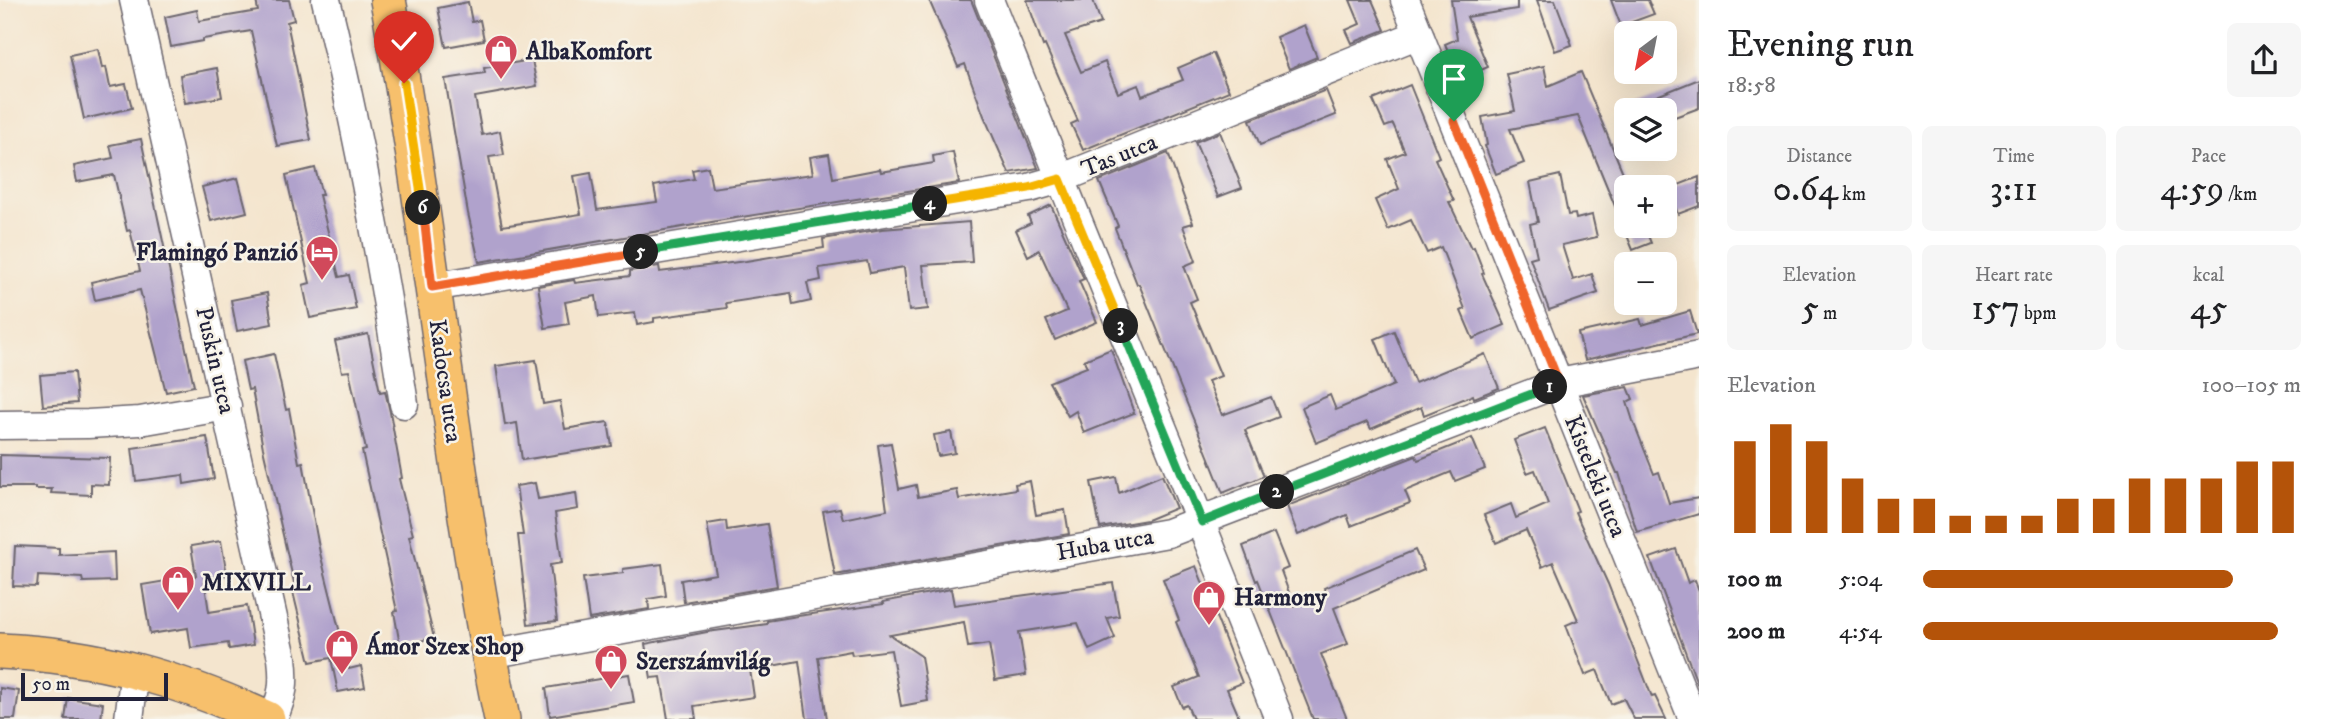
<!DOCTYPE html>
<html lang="en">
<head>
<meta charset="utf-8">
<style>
	:root { --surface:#fff; --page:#f6f6f6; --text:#202124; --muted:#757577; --accent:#b45309 }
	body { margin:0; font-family:"IM FELL DW Pica",serif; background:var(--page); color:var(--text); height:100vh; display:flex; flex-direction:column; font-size:26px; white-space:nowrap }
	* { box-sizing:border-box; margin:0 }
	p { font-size:23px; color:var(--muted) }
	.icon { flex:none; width:38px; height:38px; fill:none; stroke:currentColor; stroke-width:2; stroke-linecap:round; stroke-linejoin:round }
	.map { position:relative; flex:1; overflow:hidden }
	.sheet { display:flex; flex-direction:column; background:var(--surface); width:630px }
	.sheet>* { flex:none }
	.needle { width:46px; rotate:212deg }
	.controls { position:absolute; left:1614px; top:21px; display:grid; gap:14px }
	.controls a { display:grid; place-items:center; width:63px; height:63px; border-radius:10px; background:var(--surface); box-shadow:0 7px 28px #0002; font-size:35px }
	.scale { position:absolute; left:21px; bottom:18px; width:147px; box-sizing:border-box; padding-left:7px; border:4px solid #22223b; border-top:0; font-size:19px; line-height:24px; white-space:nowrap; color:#22223b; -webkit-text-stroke:5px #f7f3e8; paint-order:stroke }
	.pin { position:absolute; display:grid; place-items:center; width:60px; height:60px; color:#fff; margin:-72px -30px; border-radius:50% 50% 50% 0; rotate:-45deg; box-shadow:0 0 7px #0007 }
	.pin .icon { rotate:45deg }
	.km { position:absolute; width:35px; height:35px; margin:-18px; border-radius:50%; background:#222; color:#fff; font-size:19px; line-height:35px; text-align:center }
	.round { display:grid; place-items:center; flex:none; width:74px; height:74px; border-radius:10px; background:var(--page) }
	.head { display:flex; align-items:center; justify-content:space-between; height:119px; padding:0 28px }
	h1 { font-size:38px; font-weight:600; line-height:52px }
	.metrics { display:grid; grid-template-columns:repeat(3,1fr); gap:10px; height:119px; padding:7px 28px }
	.metrics div { display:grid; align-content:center; border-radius:10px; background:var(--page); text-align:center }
	.metrics b { font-size:35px; font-weight:600 }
	.metrics small { font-size:19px; font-weight:400 }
	.metrics p { font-size:19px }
	.chart { height:196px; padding:14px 28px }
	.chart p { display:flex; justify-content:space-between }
	.chart svg { width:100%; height:126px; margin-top:7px; stroke:var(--accent); stroke-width:6 }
	ul { padding:0 28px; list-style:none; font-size:23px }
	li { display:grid; grid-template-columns:112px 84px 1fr; align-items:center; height:52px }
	li i { height:18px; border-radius:9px; background:var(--accent) }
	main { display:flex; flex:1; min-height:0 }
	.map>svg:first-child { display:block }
	.building { fill:#b0a2cc }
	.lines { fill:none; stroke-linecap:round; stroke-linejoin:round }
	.minor-casing { stroke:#6c666e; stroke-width:31 }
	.major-casing { stroke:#6c666e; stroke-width:38 }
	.minor { stroke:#fff; stroke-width:28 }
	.major { stroke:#f7c06c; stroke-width:35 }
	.split-1-casing { stroke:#fff; stroke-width:14 }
	.split-2-casing { stroke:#fff; stroke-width:14 }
	.split-3-casing { stroke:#fff; stroke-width:14 }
	.split-4-casing { stroke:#fff; stroke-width:14 }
	.split-5-casing { stroke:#fff; stroke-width:14 }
	.split-6-casing { stroke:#fff; stroke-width:14 }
	.split-7-casing { stroke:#fff; stroke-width:14 }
	.split-1 { stroke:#f0652b; stroke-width:9 }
	.split-2 { stroke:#22a559; stroke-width:9 }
	.split-3 { stroke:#22a559; stroke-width:9 }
	.split-4 { stroke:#f5b400; stroke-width:9 }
	.split-5 { stroke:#22a559; stroke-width:9 }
	.split-6 { stroke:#f0652b; stroke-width:9 }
	.split-7 { stroke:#f5b400; stroke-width:9 }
	.labels { text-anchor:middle; stroke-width:5; stroke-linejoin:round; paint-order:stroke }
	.poi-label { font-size:24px; font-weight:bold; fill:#22223b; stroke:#f7f3e8; text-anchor:start }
	.street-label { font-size:24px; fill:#22223b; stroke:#f7f3e8 }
</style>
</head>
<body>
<main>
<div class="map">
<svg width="1699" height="719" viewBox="0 0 1699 719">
	<rect width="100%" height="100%" fill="#f7f3e8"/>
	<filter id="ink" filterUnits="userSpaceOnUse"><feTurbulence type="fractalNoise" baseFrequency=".0143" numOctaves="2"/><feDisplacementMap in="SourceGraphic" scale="14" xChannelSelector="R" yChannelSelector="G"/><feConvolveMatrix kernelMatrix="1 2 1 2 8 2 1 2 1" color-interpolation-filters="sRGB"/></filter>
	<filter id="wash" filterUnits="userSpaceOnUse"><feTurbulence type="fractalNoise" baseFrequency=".00686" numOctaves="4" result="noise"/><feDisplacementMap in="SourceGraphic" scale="28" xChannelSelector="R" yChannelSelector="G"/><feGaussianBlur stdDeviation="1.57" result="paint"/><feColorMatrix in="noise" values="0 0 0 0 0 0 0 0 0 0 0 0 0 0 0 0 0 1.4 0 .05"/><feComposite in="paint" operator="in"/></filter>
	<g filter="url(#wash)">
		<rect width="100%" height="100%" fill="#f4e5ce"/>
		<g id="blocks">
			<g class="building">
				<polygon points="256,0 289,0 294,20 287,22 311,140 277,146 251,31 203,39 203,41 171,47 165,17 197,10 199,21 258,11"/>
				<polygon points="929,0 971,0 1038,168 1009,173 984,116 965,64 958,67"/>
				<polygon points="1027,0 1093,0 1101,23 1065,35 1081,72 1105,62 1118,93 1138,85 1142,96 1183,80 1178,68 1213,53 1229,91 1083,150 1071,124 1078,121 1045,45 1043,46"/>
				<polygon points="1350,0 1372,0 1385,30 1352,43 1346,30 1360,24"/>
				<polygon points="1451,0 1517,0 1517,9 1467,17 1488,67 1460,79 1445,44 1457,39"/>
				<polygon points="1537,0 1555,0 1572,45 1555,51"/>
				<polygon points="1611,0 1648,0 1654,14 1621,26"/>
				<polygon points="468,2 472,22 480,20 484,40 446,47 438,8"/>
				<polygon points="1304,25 1317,57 1289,69 1276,37"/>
				<polygon points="98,49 102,68 106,67 110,87 126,84 132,108 84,119 70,55"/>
				<polygon points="532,60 537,86 475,97 482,135 500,131 504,155 489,157 502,226 581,214 574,176 591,173 597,210 657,202 654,186 694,179 692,170 708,167 712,188 813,174 810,157 829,154 833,178 880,169 881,172 934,163 933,156 953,152 959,183 729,219 479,262 468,213 445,79 485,73 484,68"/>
				<polygon points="1544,66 1548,86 1581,72 1626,180 1626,226 1644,226 1651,243 1633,250 1578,116 1510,129 1524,163 1496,174 1485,146 1487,145 1482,117 1515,111 1507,74"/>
				<polygon points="217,68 222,97 185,103 180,75"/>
				<polygon points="1699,79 1699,108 1664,121 1664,110 1622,110"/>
				<polygon points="1410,85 1439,157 1435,159 1454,201 1449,202 1471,248 1474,247 1484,273 1482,274 1505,325 1473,339 1461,311 1465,309 1441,247 1427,253 1411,220 1388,230 1375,200 1399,189 1387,159 1405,152 1393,124 1385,127 1373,100"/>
				<polygon points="1326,90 1336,115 1260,145 1250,120"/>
				<polygon points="1220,132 1242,188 1218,197 1195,142"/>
				<polygon points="141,139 194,386 166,392 140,290 95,300 91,282 140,271 130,230 127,231 114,175 77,182 74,166 113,158 110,145"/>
				<polygon points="1168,153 1193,223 1183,226 1196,261 1184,266 1197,299 1190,302 1221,376 1208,381 1222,415 1271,397 1279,417 1245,430 1264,476 1223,493 1139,284 1137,284 1115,228 1118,226 1099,181"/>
				<polygon points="315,168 322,195 319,195 339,277 349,275 356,309 310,318 303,285 310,283 286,175"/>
				<polygon points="1560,175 1568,215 1575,214 1576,219 1592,215 1597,237 1562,245 1573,280 1592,274 1598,293 1549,310 1530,258 1537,256 1530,224 1538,222 1530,182"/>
				<polygon points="1699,177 1699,206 1678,214 1668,189"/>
				<polygon points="238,178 247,212 211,221 202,187"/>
				<polygon points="1051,205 1084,279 1079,281 1097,322 1055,340 1046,320 1067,311 1039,250 1028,256 1016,230 1031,223 1028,216"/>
				<polygon points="969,222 972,262 923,265 928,309 909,311 904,267 870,273 867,261 819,268 821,280 807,283 811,301 793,305 791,293 726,303 727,308 654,318 654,322 637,325 635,313 599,317 596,296 565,302 569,324 545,328 538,286 574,280 575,283 630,276 630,271 659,266 660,272 746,261 824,248 823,239 882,229"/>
				<polygon points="267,293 272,324 237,331 231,300"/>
				<polygon points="1690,311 1697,334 1585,360 1578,333 1640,319 1642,325"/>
				<polygon points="1394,331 1415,383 1485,354 1499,388 1474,398 1473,395 1424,415 1421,407 1371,429 1367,422 1316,443 1302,407 1330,395 1336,410 1394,385 1375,339"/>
				<polygon points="368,334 380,392 385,391 390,412 402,478 399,479 413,535 409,536 434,638 400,645 394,612 397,611 362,451 366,450 349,371 342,372 335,341"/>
				<polygon points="1111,349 1134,413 1084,433 1076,411 1068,416 1049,382 1087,367 1084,360"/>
				<polygon points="274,354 286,410 289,409 299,463 303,462 320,553 349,669 361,666 365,687 338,692 331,658 310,662 292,588 295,587 263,448 252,389 248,390 242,361"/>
				<polygon points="536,360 543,404 560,401 565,429 608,422 612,446 522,460 517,423 505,425 496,366"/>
				<polygon points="74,372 77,403 43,406 40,375"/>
				<polygon points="1628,387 1633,399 1627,402 1633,421 1654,474 1659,472 1669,503 1699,498 1699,514 1637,532 1619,473 1617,473 1583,395"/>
				<polygon points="1545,428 1578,511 1575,512 1608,584 1652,697 1655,696 1666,719 1634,719 1624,699 1611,704 1597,670 1585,675 1566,625 1578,620 1553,562 1542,567 1526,530 1496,543 1484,515 1511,504 1516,518 1548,504 1535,470 1527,473 1514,440"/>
				<polygon points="951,432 955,453 938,456 934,435"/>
				<polygon points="207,437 214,479 184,484 183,475 136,481 132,448"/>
				<polygon points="1472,438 1485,469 1455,481 1451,472 1405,491 1410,503 1351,526 1347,515 1298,535 1287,506 1416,456 1418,460"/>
				<polygon points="891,443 899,489 916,485 918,497 957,490 959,499 1016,489 1015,484 1030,481 1036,515 1065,510 1069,534 835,575 823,511 840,508 843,519 887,510 878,445"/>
				<polygon points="0,455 110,458 109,485 91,484 91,495 51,493 52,489 35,489 35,487 0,487"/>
				<polygon points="1162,475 1176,508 1147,520 1100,528 1091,482 1116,477 1119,493"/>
				<polygon points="535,483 538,499 576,493 578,509 555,513 562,563 550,565 557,621 528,624 518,535 523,535 516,486"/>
				<polygon points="726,521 727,530 767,524 777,586 684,602 681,580 716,574 707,524"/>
				<polygon points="1274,533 1288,568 1281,571 1294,606 1326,593 1324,588 1415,550 1424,570 1334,608 1348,644 1321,654 1347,719 1313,719 1258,580 1256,581 1243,546"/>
				<polygon points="221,541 227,575 204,579 209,612 247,606 253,645 229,649 228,643 191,648 188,628 150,634 142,585 196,576 191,546"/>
				<polygon points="15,546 59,548 59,555 114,552 115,581 83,582 82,578 38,576 37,587 13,586"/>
				<polygon points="1676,549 1688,583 1695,580 1699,591 1699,688 1650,558"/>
				<polygon points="662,564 666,596 648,599 649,609 589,619 583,578 623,573 623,569"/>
				<polygon points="1196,566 1242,683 1227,689 1240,719 1193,719 1187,705 1182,707 1174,687 1199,677 1176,622 1179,620 1163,579"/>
				<polygon points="1113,583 1119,616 1107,618 1115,638 1089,650 1078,623 1019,632 1026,675 995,680 989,644 968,647 964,622 890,635 921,656 928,701 901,706 891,650 852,655 851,651 818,657 827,719 807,719 799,661 750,670 754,697 694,706 696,719 668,719 661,677 651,678 645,644 707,632 767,624 767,621 798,616 884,604 883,602 951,589 954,605"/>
				<polygon points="629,674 634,702 550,716 546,688"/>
				<polygon points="0,688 19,691 15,719 0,719"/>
				<polygon points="68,698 103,703 101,719 65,719"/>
			</g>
		</g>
	</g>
	<g filter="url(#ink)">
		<use href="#blocks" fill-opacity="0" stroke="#6c666e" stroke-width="2"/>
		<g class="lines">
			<defs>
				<g id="minor">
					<path d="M 134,0 L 282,658 C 285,684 283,695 273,719"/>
					<path d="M 326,0 C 359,134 383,268 404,404"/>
					<path d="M 989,0 C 1084,240 1185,478 1279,719"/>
					<polyline points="1405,0 1693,719"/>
					<polyline points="432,287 1029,188 1060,179 1419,34"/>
					<polyline points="0,425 88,424 140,421 227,406"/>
					<polyline points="489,654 1168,533 1559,383 1699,356"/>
					<polyline points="129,719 135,670"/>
				</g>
				<g id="major">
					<path d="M 388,0 C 432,239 453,481 502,719"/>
					<path d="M 0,651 C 98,655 179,679 267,719"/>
				</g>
			</defs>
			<use href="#minor" class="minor-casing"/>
			<use href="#major" class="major-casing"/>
			<use href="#minor" class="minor"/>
			<use href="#major" class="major"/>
		</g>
	</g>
	<g class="lines" filter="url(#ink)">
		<defs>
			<polyline id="split-1" points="1454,121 1559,383 1550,387"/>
			<polyline id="split-2" points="1277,492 1550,387"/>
			<polyline id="split-3" points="1121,326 1202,522 1277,492"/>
			<polyline id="split-4" points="930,204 1029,188 1060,179 1121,326"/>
			<polyline id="split-5" points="641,252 930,204"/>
			<polyline id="split-6" points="423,208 432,287 641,252"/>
			<polyline id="split-7" points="404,83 423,208"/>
		</defs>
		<use href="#split-1" class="split-1-casing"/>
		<use href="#split-2" class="split-2-casing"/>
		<use href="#split-3" class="split-3-casing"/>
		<use href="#split-4" class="split-4-casing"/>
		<use href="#split-5" class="split-5-casing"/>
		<use href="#split-6" class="split-6-casing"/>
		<use href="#split-7" class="split-7-casing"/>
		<use href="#split-1" class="split-1"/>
		<use href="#split-2" class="split-2"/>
		<use href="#split-3" class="split-3"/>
		<use href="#split-4" class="split-4"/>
		<use href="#split-5" class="split-5"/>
		<use href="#split-6" class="split-6"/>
		<use href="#split-7" class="split-7"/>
	</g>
	<defs>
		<symbol id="shop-pin" viewBox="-11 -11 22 30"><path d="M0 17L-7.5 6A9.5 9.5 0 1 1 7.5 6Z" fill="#d1495b" stroke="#f7f3e8"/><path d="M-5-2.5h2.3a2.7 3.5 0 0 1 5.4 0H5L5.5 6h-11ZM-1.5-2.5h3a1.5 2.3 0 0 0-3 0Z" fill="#fff"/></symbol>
		<symbol id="hotel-pin" viewBox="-11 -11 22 30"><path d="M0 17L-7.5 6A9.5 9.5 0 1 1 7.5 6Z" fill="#d1495b" stroke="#f7f3e8"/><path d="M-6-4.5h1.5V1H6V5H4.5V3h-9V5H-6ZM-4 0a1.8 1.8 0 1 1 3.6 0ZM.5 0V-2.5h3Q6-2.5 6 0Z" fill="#fff"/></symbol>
	</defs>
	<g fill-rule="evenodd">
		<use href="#shop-pin" x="482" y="32" width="38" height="52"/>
		<use href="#hotel-pin" x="303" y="233" width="38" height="52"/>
		<use href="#shop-pin" x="159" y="563" width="38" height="52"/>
		<use href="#shop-pin" x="1190" y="578" width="38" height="52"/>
		<use href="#shop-pin" x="323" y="627" width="38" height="52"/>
		<use href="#shop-pin" x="592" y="642" width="38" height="52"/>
	</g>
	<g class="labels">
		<g class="poi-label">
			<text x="526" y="59">AlbaKomfort</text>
			<text x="298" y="260" text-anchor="end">Flamingó Panzió</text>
			<text x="202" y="590">MIXVILL</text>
			<text x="1234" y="605">Harmony</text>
			<text x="366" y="654">Ámor Szex Shop</text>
			<text x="636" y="669">Szerszámvilág</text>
		</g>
		<g class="street-label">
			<text transform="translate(1119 155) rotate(-22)" y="8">Tas utca</text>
			<text transform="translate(216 360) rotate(77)" y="8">Puskin utca</text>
			<text transform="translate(446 381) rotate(82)" y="8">Kadocsa utca</text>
			<text transform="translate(1596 476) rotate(68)" y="8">Kisteleki utca</text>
			<text transform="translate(1105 544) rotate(-10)" y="8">Huba utca</text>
		</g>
	</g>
</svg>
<div class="controls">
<a><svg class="needle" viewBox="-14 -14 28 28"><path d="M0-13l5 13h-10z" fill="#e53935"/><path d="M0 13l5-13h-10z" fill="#757577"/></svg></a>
<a><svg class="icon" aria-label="layers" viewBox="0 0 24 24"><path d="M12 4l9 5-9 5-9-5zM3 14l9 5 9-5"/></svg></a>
<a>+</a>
<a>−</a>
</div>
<div class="scale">50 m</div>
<div class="pin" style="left:1454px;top:121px;background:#1e9e55"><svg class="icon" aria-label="arrive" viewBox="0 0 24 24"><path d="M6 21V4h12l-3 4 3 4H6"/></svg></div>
<div class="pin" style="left:404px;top:83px;background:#d93025"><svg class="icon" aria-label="check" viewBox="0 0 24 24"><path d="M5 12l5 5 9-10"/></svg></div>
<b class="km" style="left:1550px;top:387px">1</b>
<b class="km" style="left:1277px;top:492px">2</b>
<b class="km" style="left:1121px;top:326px">3</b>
<b class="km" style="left:930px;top:204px">4</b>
<b class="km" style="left:641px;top:252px">5</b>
<b class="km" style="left:423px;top:208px">6</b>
</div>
<section class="sheet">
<div class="head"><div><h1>Evening run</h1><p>18:58</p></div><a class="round"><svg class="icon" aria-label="share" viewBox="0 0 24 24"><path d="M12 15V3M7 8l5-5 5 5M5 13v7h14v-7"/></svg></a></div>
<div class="metrics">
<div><p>Distance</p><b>0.64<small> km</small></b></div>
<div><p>Time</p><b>3:11</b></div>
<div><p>Pace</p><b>4:59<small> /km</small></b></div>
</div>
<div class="metrics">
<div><p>Elevation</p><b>5<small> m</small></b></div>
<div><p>Heart rate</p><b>157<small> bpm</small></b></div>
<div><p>kcal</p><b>45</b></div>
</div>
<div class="chart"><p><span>Elevation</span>100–105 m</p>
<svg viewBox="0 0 160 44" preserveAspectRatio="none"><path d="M5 44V12M15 44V6M25 44V12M35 44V25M45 44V32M55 44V32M65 44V38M75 44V38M85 44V38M95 44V32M105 44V32M115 44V25M125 44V25M135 44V25M145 44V19M155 44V19"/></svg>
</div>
<ul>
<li><b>100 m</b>5:04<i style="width:82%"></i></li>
<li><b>200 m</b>4:54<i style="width:94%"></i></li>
</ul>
</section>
</main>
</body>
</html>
